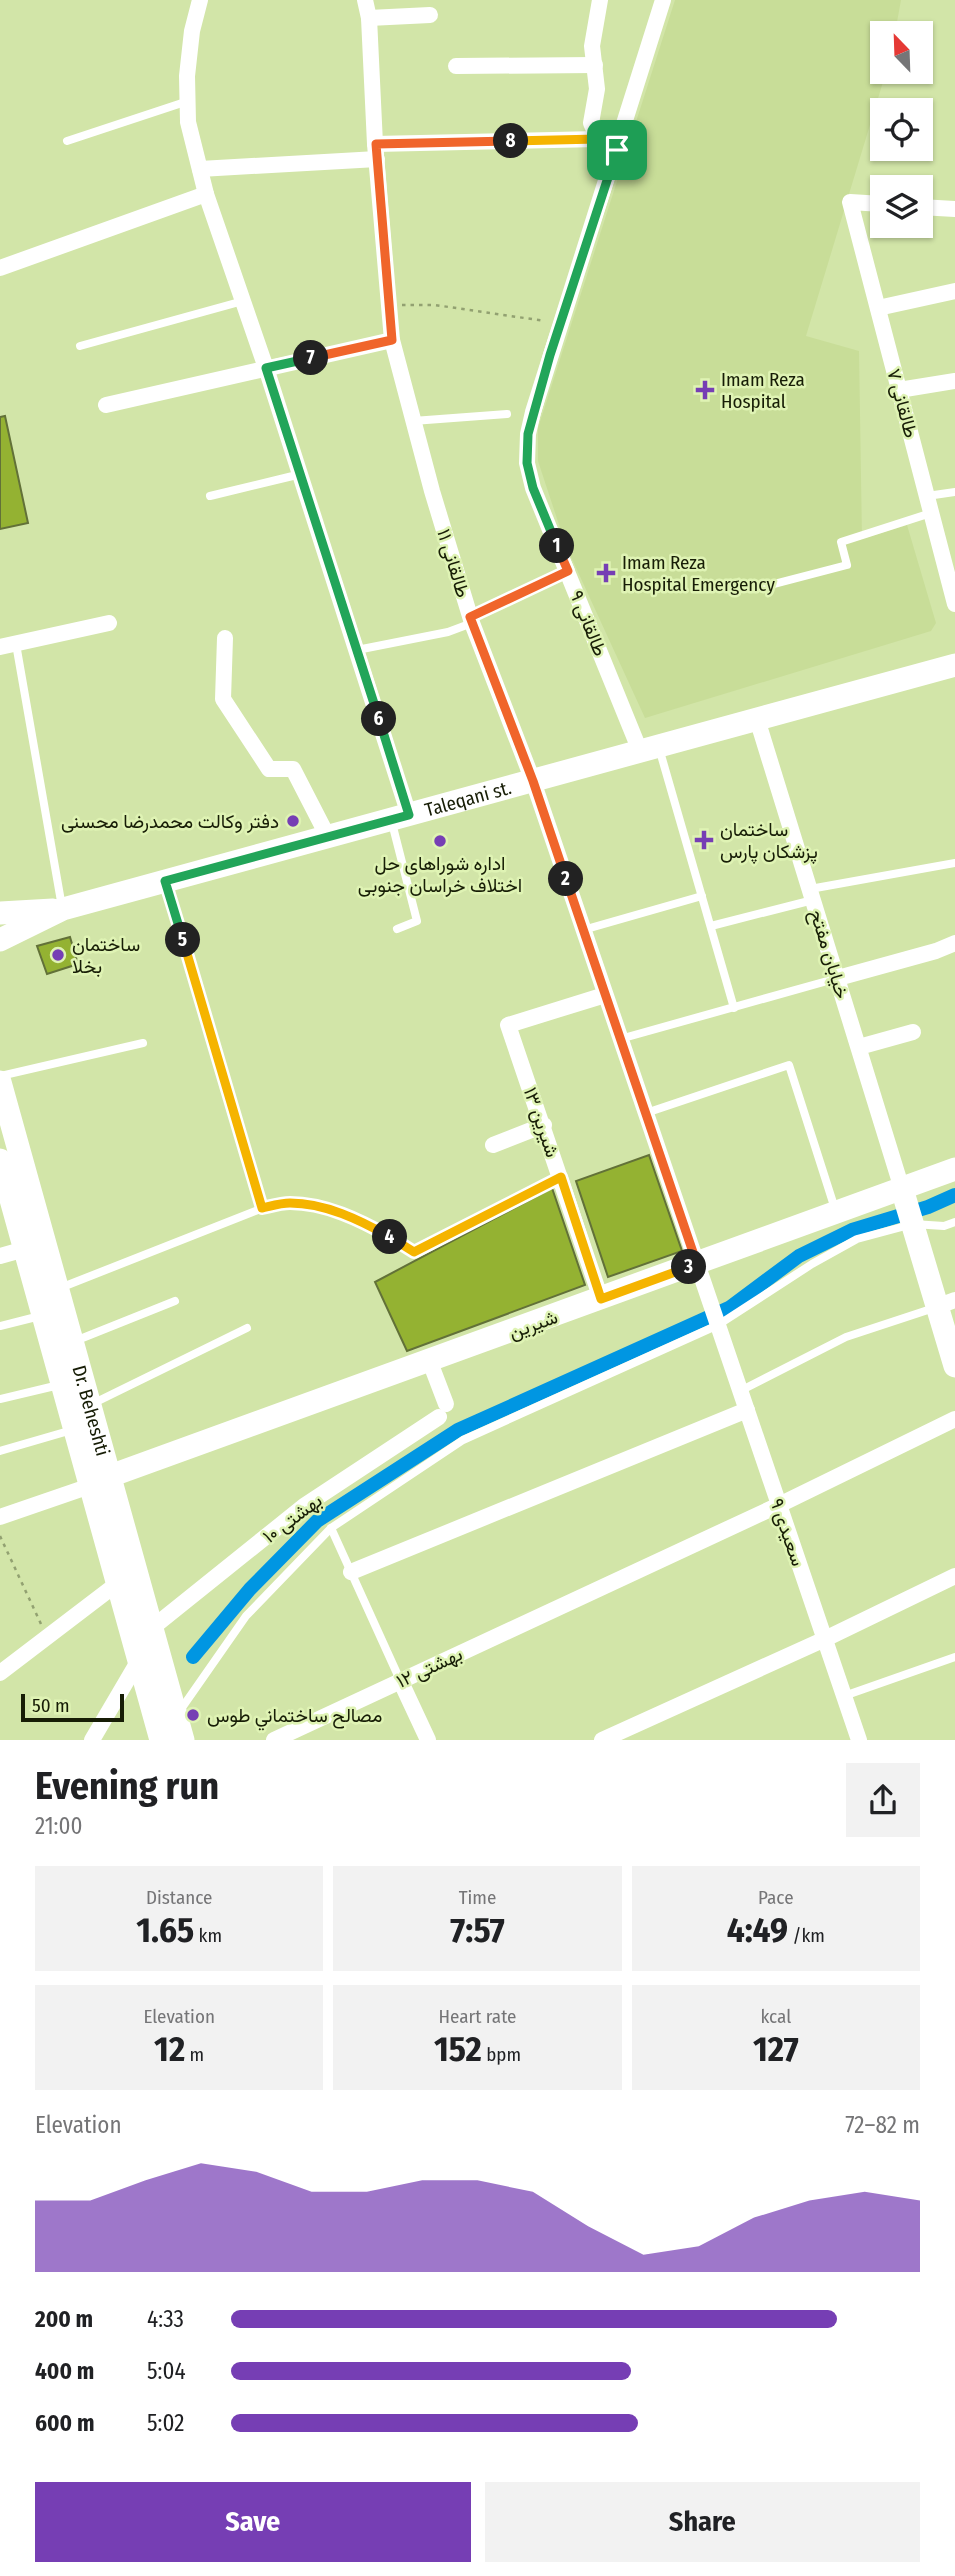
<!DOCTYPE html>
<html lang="en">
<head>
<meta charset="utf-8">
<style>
	:root { --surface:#fff; --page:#f2f2f2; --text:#202124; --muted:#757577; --accent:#763eb4 }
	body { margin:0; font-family:"Fira Sans Condensed",Vazirmatn,sans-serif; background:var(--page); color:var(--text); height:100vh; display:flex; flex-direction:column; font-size:26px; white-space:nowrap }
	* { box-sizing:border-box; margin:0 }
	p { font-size:23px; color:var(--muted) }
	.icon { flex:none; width:38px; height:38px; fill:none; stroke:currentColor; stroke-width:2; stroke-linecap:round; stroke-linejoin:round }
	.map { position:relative; height:1740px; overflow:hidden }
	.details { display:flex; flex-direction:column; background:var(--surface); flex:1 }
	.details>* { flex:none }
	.needle { width:46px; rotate:337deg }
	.fabs { position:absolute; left:870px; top:21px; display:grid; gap:14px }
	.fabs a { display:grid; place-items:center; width:63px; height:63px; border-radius:0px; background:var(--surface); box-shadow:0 2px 5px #0004; font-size:35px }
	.scale { position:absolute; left:21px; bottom:18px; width:103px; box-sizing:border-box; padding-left:7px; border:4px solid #171d06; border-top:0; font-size:19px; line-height:24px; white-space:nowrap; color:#171d06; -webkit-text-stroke:5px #dff3b4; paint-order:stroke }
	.pin { position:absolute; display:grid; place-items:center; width:60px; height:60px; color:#fff; margin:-30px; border-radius:14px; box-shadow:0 4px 10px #0006 }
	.km { position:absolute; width:35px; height:35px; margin:-18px; border-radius:50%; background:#222; color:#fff; font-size:19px; line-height:35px; text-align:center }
	.round { display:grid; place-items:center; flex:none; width:74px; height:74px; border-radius:0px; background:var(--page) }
	.overview { display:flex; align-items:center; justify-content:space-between; height:119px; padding:0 35px }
	h1 { font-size:38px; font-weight:700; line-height:52px }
	.metrics { display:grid; grid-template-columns:repeat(3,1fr); gap:10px; height:119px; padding:7px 35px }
	.metrics div { display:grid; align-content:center; border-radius:0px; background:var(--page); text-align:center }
	.metrics b { font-size:35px; font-weight:700 }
	.metrics small { font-size:19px; font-weight:400 }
	.metrics p { font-size:19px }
	.chart { height:196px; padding:14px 35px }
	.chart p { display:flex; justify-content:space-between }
	.chart svg { width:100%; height:126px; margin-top:7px; fill:var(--accent); opacity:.7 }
	.button { display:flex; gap:14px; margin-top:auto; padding:14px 35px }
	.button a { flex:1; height:80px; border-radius:0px; background:var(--accent); color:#fff; font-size:28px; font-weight:700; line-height:80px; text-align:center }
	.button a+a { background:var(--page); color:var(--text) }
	ul { padding:0 35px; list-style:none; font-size:23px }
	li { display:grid; grid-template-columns:112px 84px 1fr; align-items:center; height:52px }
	li i { height:18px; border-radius:9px; background:var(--accent) }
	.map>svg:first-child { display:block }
	.built { fill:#c8dd98 }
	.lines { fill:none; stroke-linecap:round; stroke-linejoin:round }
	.canal { stroke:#0096e2; stroke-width:14 }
	.building { fill:#94b232; stroke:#627138; stroke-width:2 }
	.path { stroke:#92a171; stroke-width:2.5; stroke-dasharray:3.5 5; stroke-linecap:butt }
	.lane { stroke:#fff; stroke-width:8 }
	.street { stroke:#fff; stroke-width:16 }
	.secondary { stroke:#fff; stroke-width:23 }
	.split-1-casing { stroke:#fff; stroke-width:14 }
	.split-2-casing { stroke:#fff; stroke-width:14 }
	.split-3-casing { stroke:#fff; stroke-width:14 }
	.split-4-casing { stroke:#fff; stroke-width:14 }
	.split-5-casing { stroke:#fff; stroke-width:14 }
	.split-6-casing { stroke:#fff; stroke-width:14 }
	.split-7-casing { stroke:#fff; stroke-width:14 }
	.split-8-casing { stroke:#fff; stroke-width:14 }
	.split-9-casing { stroke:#fff; stroke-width:14 }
	.split-1 { stroke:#22a559; stroke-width:9 }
	.split-2 { stroke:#f0652b; stroke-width:9 }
	.split-3 { stroke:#f0652b; stroke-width:9 }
	.split-4 { stroke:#f5b400; stroke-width:9 }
	.split-5 { stroke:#f5b400; stroke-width:9 }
	.split-6 { stroke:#22a559; stroke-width:9 }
	.split-7 { stroke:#22a559; stroke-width:9 }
	.split-8 { stroke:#f0652b; stroke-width:9 }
	.split-9 { stroke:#f5b400; stroke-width:9 }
	.poi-dot { fill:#763eb4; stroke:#dff3b4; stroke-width:2.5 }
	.labels { text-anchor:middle; stroke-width:5; stroke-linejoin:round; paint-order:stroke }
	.poi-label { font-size:19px; fill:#171d06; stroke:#dff3b4; text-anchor:start }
	.street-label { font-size:19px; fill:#171d06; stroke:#dff3b4 }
</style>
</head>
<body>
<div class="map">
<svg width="955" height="1740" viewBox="0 0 955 1740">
	<rect width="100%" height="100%" fill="#d2e5a8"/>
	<polygon class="built" points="675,0 901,0 895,33 882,33 882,72 886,72 806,336 859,351 862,539 907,525 936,623 931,631 645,718 566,546 538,461 538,428"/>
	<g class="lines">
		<polyline class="canal" points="193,1657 250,1589 317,1521 458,1430 729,1308 799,1256 852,1230 928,1207 955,1195"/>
	</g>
	<g class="building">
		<polygon points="5,416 28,523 0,529 0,417"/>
		<polygon points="70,937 78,964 47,974 37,946"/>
		<polygon points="649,1155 682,1251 608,1277 576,1181"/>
		<polygon points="552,1188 585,1285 407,1351 375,1282"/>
	</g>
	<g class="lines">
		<g class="path">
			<polyline points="402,305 435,305 545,321"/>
			<polyline points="0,1536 41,1624"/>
		</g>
		<g class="lane">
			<polyline points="67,141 188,101"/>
			<polyline points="80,346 243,301"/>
			<polyline points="413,421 507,414"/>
			<polyline points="210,496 301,474"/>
			<polyline points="927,496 955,492"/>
			<polyline points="755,589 847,565 841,542 931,513"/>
			<polyline points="470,617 568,571"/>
			<polyline points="16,644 62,907"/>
			<polyline points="357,650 448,632 472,623"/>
			<polyline points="659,748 734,1008"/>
			<polyline points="392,823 417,921 397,929"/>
			<polyline points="166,884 263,1208"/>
			<polyline points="810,889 955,863"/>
			<polyline points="711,926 813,900"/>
			<polyline points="583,930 702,896"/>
			<polyline points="620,1039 838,978"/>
			<polyline points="0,1076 143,1043"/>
			<polyline points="646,1113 789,1065 836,1212"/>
			<path d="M 60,1288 L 263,1208 C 271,1206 280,1203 289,1203 C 334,1202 377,1230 414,1252 L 560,1177"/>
			<polyline points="0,1326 40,1316"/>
			<polyline points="75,1341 175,1301"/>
			<polyline points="740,1391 846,1337 934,1308"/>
			<polyline points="0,1399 59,1385"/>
			<polyline points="92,1404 247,1328"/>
			<polyline points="0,1451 72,1430"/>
			<polyline points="331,1528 400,1680"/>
			<polyline points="844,1696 955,1657"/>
			<polyline points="179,1712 246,1616 331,1528 463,1440 718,1325 812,1264 857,1239 913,1224 944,1226 955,1222"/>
		</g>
		<g class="street">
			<polyline points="200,0 192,31 187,76 188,122 206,194 266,368 409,815"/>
			<polyline points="365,0 369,18 375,144 392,340 432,491 472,623 533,781 859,1740"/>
			<polyline points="369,18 430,15"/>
			<polyline points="456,66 595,65"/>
			<polyline points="598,139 591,123 597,89 592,46 600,0"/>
			<polyline points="375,144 598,139 617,150"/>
			<polyline points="200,169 377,159"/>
			<polyline points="882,204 850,202 955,604"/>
			<polyline points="920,207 955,209"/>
			<polyline points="0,268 206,194"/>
			<polyline points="878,308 955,291"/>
			<polyline points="899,390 955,381"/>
			<polyline points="106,405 392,340"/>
			<polyline points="225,638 223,699 269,769 293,769 328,837"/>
			<polyline points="0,647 109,623"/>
			<polyline points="757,719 902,1189"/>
			<polyline points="640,751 533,488 527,463 528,434 533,412 663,0"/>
			<polyline points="838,978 936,951 955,943"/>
			<polyline points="859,1047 913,1032"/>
			<polyline points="493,1145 544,1125"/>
			<polyline points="0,1256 25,1249"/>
			<polyline points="601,1299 508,1025 605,995"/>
			<polyline points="936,1307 955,1300"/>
			<polyline points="430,1362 446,1404"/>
			<polyline points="0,1517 90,1486"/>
			<polyline points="351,1572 747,1410"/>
			<polyline points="152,1628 304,1506 439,1417"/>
			<polyline points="0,1673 118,1583"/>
			<polyline points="400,1680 428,1740"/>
			<polyline points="92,1740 139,1660"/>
			<polyline points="274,1740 779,1505 955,1419"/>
			<polyline points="602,1740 825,1639 955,1576"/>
		</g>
		<g class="secondary">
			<polyline points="0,913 53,910"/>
			<path id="s1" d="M 0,940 L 63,909 L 955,665"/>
			<path id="s2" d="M 0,1082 L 183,1740"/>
			<polyline points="0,1160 161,1740"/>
			<polyline points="902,1189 955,1366"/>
			<polyline points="110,1476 955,1169"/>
		</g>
	</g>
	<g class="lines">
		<defs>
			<polyline id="split-1" points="557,546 533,488 527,463 528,434 550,355 617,150"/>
			<polyline id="split-2" points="557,546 568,571 470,617 533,781 566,879"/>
			<polyline id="split-3" points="566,879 697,1264 689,1267"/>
			<polyline id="split-4" points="390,1237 414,1252 561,1177 601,1299 689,1267"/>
			<path id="split-5" d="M 183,940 L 262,1208 C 271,1206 281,1203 290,1203 C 325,1203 360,1220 390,1237"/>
			<polyline id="split-6" points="183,940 165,881 409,815 379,719"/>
			<polyline id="split-7" points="311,358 266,368 379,719"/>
			<polyline id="split-8" points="311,358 392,340 376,144 511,141"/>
			<polyline id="split-9" points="511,141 598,139 617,150"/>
		</defs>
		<use href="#split-1" class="split-1-casing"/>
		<use href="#split-2" class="split-2-casing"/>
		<use href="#split-3" class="split-3-casing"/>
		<use href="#split-4" class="split-4-casing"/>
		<use href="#split-5" class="split-5-casing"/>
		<use href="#split-6" class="split-6-casing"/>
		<use href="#split-7" class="split-7-casing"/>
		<use href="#split-8" class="split-8-casing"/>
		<use href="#split-9" class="split-9-casing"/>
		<use href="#split-1" class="split-1"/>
		<use href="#split-2" class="split-2"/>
		<use href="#split-3" class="split-3"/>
		<use href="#split-4" class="split-4"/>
		<use href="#split-5" class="split-5"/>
		<use href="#split-6" class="split-6"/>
		<use href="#split-7" class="split-7"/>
		<use href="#split-8" class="split-8"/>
		<use href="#split-9" class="split-9"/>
	</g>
	<g class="poi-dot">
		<path d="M701.5 379.5h7v7h7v7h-7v7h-7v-7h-7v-7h7z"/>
		<path d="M602.5 562.5h7v7h7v7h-7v7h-7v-7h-7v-7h7z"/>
		<circle cx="293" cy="821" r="7"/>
		<path d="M700.5 829.5h7v7h7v7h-7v7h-7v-7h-7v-7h7z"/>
		<circle cx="440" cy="841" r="7"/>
		<circle cx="58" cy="955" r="7"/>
		<circle cx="193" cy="1715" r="7"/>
	</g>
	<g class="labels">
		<g class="poi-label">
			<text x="721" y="386">Imam Reza<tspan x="721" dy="22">Hospital</tspan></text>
			<text x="622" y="569">Imam Reza<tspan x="622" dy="22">Hospital Emergency</tspan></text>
			<text x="279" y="828" text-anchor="end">دفتر وکالت محمدرضا محسنی</text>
			<text x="720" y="836">ساختمان<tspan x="720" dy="22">پزشکان پارس</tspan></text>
			<text x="440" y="870" text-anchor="middle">اداره شوراهای حل<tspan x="440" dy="22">اختلاف خراسان جنوبی</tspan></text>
			<text x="72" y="951">ساختمان<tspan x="72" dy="22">بخلا</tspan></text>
			<text x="207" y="1722">مصالح ساختماني طوس</text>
		</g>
		<g class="street-label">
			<text transform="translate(903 403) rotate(75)" y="7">طالقانی ۷</text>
			<text transform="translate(454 563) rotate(73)" y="7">طالقانی ۱۱</text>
			<text transform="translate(589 623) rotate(68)" y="7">طالقانی ۹</text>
			<text dy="7" stroke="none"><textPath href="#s1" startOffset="490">Taleqani st.</textPath></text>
			<text transform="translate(830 954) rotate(73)" y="7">خیابان مفتح</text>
			<text transform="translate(542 1122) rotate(71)" y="7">شیرین ۱۳</text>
			<text transform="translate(533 1324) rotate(-20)" y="7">شیرین</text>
			<text dy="7" stroke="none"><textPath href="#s2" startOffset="341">Dr. Beheshti</textPath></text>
			<text transform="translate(292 1518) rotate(-37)" y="7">بهشتی ۱۰</text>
			<text transform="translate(788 1532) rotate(71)" y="7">سعیدی ۹</text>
			<text transform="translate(429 1667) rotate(-25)" y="7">بهشتی ۱۲</text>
		</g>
	</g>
</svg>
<div class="fabs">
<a><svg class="needle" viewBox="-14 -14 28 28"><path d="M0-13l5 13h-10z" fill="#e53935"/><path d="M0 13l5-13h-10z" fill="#757577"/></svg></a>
<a><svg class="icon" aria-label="locate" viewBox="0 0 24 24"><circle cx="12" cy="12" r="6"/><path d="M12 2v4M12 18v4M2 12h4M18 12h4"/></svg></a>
<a><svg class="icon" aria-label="layers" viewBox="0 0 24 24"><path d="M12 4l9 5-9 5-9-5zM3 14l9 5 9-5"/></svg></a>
</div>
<div class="scale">50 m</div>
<div class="pin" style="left:617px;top:150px;background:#1e9e55"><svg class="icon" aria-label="arrive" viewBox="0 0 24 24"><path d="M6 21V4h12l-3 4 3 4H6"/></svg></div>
<b class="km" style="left:557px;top:546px">1</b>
<b class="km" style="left:566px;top:879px">2</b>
<b class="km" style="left:689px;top:1267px">3</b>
<b class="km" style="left:390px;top:1237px">4</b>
<b class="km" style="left:183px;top:940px">5</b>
<b class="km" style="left:379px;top:719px">6</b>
<b class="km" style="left:311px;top:358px">7</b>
<b class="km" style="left:511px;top:141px">8</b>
</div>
<section class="details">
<div class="overview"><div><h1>Evening run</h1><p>21:00</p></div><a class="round"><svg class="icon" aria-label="share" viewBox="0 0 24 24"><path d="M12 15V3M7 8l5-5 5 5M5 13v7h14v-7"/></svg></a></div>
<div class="metrics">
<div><p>Distance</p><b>1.65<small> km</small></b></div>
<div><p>Time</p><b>7:57</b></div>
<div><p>Pace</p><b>4:49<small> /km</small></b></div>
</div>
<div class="metrics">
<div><p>Elevation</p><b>12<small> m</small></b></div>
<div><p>Heart rate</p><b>152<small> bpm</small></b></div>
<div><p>kcal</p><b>127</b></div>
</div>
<div class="chart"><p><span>Elevation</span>72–82 m</p>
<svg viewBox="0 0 160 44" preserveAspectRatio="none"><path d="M0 44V19L10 19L20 12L30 6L40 9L50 16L60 16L70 12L80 12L90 16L100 28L110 38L120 35L130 25L140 19L150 16L160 19V44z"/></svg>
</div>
<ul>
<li><b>200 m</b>4:33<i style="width:88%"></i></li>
<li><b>400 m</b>5:04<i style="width:58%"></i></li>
<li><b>600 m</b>5:02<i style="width:59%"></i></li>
</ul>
<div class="button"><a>Save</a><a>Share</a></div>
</section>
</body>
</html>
